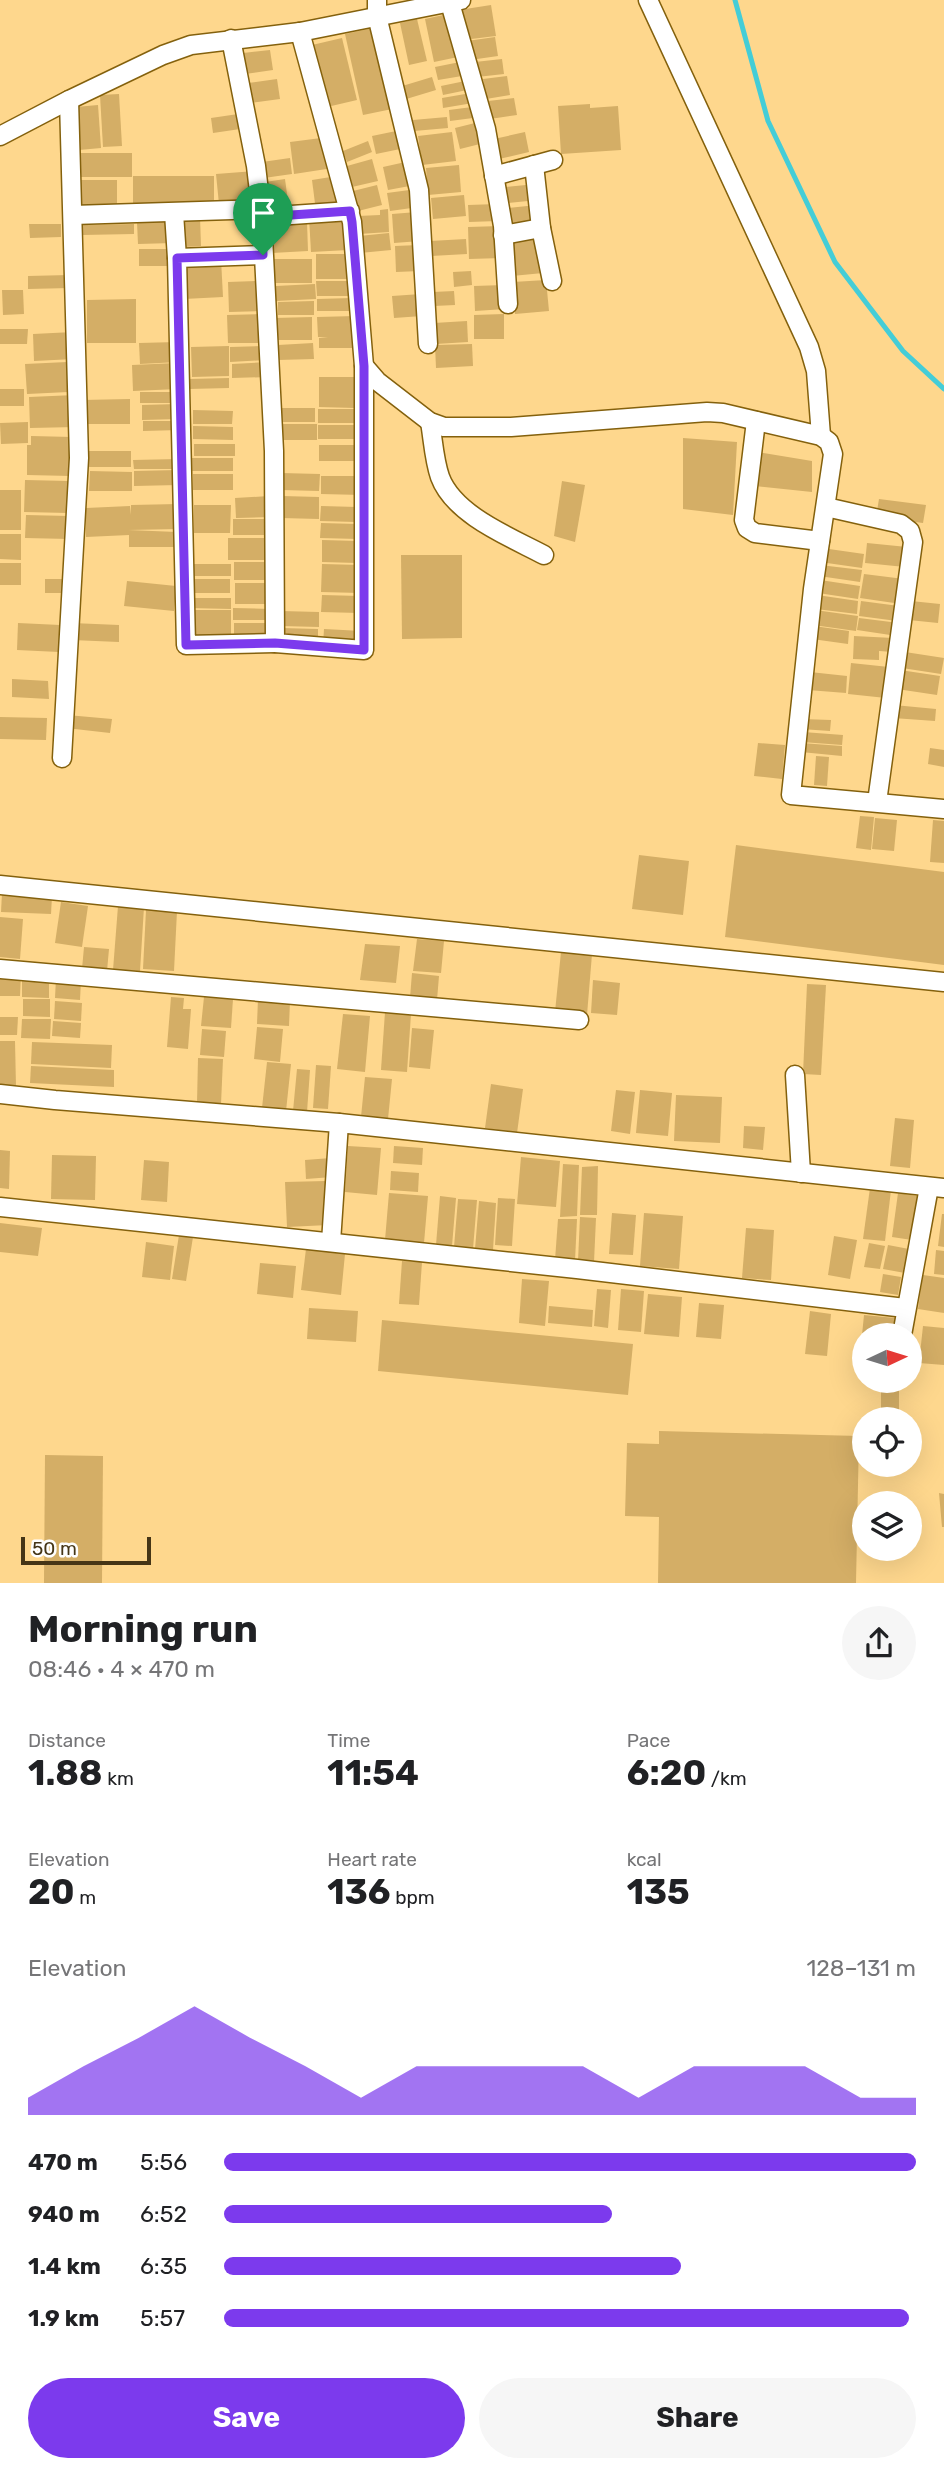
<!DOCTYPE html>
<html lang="en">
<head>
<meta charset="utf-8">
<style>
	:root { --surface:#fff; --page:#f6f6f6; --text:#202124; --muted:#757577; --accent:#7c3aed }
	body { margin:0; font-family:Rubik,sans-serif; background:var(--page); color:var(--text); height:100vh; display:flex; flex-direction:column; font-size:26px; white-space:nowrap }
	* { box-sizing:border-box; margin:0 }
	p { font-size:23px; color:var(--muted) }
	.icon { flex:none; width:38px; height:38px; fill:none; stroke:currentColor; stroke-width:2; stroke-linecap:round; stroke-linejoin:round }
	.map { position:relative; height:1583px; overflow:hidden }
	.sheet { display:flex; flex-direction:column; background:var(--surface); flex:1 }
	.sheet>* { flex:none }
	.needle { width:46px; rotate:86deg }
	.controls { position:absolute; left:852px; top:1323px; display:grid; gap:14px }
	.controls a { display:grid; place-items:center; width:70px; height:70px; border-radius:50%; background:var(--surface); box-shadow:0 7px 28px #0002; font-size:35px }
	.scale { position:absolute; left:21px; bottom:18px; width:130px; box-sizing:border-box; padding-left:7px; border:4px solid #453516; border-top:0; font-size:19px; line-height:24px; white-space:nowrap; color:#453516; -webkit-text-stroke:5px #fefefe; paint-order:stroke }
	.pin { position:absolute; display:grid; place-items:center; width:60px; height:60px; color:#fff; margin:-72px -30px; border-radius:50% 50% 50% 0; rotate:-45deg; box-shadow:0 0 7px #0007 }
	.pin .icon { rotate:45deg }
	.round { display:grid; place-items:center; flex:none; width:74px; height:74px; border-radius:37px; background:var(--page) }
	.summary { display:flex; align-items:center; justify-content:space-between; height:119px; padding:0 28px }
	h1 { font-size:38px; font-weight:700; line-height:52px }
	.stats { display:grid; grid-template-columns:repeat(3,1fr); gap:10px; height:119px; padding:7px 28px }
	.stats div { display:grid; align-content:center }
	.stats b { font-size:35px; font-weight:700 }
	.stats small { font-size:19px; font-weight:400 }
	.stats p { font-size:19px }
	.chart { height:196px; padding:14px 28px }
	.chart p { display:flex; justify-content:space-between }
	.chart svg { width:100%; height:126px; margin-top:7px; fill:var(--accent); opacity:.7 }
	.primary-button { display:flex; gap:14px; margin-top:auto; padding:14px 28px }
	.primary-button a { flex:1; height:80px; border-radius:42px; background:var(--accent); color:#fff; font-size:28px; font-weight:700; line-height:80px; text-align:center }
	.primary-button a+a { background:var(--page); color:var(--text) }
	ul { padding:0 28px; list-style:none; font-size:23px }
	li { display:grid; grid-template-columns:112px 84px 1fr; align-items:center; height:52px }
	li i { height:18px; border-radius:9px; background:var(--accent) }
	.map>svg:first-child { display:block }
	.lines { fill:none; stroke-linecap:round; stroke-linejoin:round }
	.stream { stroke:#44cdd7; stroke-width:5 }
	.building { fill:#d4ae66 }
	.minor-casing { stroke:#84610d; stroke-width:21 }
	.minor { stroke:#fff; stroke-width:18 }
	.route-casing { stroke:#fff; stroke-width:14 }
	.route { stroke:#7c3aed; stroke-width:9 }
</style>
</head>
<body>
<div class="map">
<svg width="944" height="1583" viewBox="0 0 944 1583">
	<rect width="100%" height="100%" fill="#fed78d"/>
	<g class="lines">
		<polyline class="stream" points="735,0 768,121 835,262 903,351 944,389"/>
	</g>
	<g class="building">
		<polygon points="491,5 496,36 463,40 459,10"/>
		<polygon points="448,14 458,57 434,62 425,19"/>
		<polygon points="417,19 427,61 409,65 400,23"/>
		<polygon points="378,27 397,108 363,115 345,34"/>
		<polygon points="495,37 498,56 470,60 467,41"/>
		<polygon points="342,38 357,100 327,107 312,45"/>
		<polygon points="270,50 273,70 245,74 243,53"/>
		<polygon points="502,59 504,74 477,77 475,62"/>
		<polygon points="465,61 468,75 438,80 435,67"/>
		<polygon points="507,76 510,95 486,99 483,79"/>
		<polygon points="432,77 436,90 403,100 399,87"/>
		<polygon points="277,79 280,99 250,103 248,83"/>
		<polygon points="470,80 472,89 443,95 441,86"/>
		<polygon points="471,93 473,103 443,108 442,98"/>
		<polygon points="119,94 122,146 103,147 100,95"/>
		<polygon points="514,98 517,115 490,119 488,101"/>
		<polygon points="590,104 590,108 618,106 621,150 561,154 558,106"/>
		<polygon points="98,105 101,148 79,150 76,107"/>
		<polygon points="472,107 473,118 450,121 449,110"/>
		<polygon points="245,113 247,128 213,133 211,118"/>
		<polygon points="447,117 448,128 414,131 413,120"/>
		<polygon points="479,122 484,143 460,149 455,128"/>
		<polygon points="401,130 405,148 376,154 372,136"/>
		<polygon points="452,132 456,161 422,165 418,136"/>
		<polygon points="525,132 529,152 499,159 494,139"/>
		<polygon points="329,137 333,168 294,174 290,142"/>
		<polygon points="368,141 372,152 347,162 343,151"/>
		<rect x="80" y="153" width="52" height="24"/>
		<polygon points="290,158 292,174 264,178 262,162"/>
		<polygon points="372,159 378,181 352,187 347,166"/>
		<polygon points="410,161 415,185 388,190 383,167"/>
		<polygon points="459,165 461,192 428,195 426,168"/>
		<polygon points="255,171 257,201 219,204 216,174"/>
		<rect x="133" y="176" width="81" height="28"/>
		<polygon points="337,176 342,208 316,211 312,180"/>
		<polygon points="285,179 289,209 269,212 265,182"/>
		<rect x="79" y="180" width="38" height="30"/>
		<polygon points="536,184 538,200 507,203 506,187"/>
		<polygon points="377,185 382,205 358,211 353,191"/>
		<polygon points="417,189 419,207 390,211 387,193"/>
		<polygon points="464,195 466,216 433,219 431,198"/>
		<polygon points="497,204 498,221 469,222 468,205"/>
		<polygon points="537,205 538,222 509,225 507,208"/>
		<polygon points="388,209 389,232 359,234 358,216 380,215 380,210"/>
		<polygon points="417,212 420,241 394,243 392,214"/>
		<polygon points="346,214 348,250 311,252 309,217"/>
		<polygon points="200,217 201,246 184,247 183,218"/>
		<polygon points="172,220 173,243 138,244 137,222"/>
		<polygon points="307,222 308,251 272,253 271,224"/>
		<polygon points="29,224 61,224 61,237 30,238"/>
		<polygon points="134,224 134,234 82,235 82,225"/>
		<polygon points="501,226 502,258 469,259 468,227"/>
		<polygon points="389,233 391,250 360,253 359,236"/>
		<polygon points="541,237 543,273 512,276 510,240"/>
		<polygon points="466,239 467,254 431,256 430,241"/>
		<polygon points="419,245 420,271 396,272 395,246"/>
		<rect x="139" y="249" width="35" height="17"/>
		<rect x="316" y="254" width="35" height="25"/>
		<polygon points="221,259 223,297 184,299 183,261"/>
		<polygon points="273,259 312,259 312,283 274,283"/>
		<polygon points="471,271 472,285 454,287 453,272"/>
		<polygon points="69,275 70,288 28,289 28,276"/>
		<polygon points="546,280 549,311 515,314 513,282"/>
		<polygon points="259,281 261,311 229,312 228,282"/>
		<polygon points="316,281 349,281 350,296 317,296"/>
		<polygon points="315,284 316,299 276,301 276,286"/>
		<polygon points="504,285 505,309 475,311 474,286"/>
		<polygon points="2,290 23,290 24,314 3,315"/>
		<polygon points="454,291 455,305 434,306 433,292"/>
		<polygon points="421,294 422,316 394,318 392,296"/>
		<polygon points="352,298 352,311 317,311 317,299"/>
		<polygon points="136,299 136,343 87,343 87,300"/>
		<polygon points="314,301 314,315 278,315 278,302"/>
		<polygon points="263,314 263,343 228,343 227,315"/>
		<polygon points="504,314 504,339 474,339 474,315"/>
		<polygon points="356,316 354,348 319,348 319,338 328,337 318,337 317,317"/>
		<polygon points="312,317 312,340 275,340 274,318"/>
		<polygon points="467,321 468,342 436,344 434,323"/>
		<polygon points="0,329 28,329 27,344 0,344"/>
		<polygon points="73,332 74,359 34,361 33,334"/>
		<polygon points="177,342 178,362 140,364 139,343"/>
		<polygon points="313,343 314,359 278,360 278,345"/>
		<polygon points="472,344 473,366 436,368 435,345"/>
		<polygon points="229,346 229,376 192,377 191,347"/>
		<polygon points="265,346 265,360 230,362 230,347"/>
		<polygon points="67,362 68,392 27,394 25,364"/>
		<polygon points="267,362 268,377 232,378 232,364"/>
		<polygon points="177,363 178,389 133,391 132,365"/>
		<polygon points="319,377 356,377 355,408 319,407"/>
		<polygon points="229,378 229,388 189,389 189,379"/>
		<rect x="0" y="389" width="24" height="17"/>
		<rect x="140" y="392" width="36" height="11"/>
		<polygon points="75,395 76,427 30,428 29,397"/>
		<polygon points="130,399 130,424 82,424 82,400"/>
		<polygon points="178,404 178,419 142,420 142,405"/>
		<rect x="279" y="408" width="36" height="14"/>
		<rect x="318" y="409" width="38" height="14"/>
		<polygon points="193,410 233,411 232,424 193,424"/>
		<polygon points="143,421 179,421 179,430 143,431"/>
		<polygon points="28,422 28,443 1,444 0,423"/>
		<rect x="280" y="424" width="37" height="16"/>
		<rect x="318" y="425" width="40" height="14"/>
		<polygon points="193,426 233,427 233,440 193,439"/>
		<polygon points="31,436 72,437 71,476 27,475 27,445 31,445"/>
		<polygon points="683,438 737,442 733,515 683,509"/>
		<rect x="194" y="444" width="41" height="12"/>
		<rect x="319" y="445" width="41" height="16"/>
		<rect x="84" y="451" width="47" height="16"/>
		<polygon points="758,452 812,461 812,492 755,486"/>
		<rect x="192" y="458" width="41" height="13"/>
		<polygon points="178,459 179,469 134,469 133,460"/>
		<polygon points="178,470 178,485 134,486 134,471"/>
		<polygon points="90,471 132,472 132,491 89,491"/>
		<polygon points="281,473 320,474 319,491 281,490"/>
		<rect x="193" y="474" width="40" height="16"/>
		<polygon points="321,476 361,476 362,495 321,494"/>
		<polygon points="25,480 69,481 68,513 24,512"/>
		<polygon points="562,481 585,485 575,542 554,536"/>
		<rect x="0" y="490" width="21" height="40"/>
		<polygon points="269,496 270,517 236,518 235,498"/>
		<polygon points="282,496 319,497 319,519 281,518"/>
		<polygon points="879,499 926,505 923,523 876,517"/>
		<polygon points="178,504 179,529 128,530 177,532 177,547 129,547 129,535 86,537 86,508 130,506 131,515 131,505"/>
		<polygon points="194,505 231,505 230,533 194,533"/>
		<polygon points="321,506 357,507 356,522 320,521"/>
		<polygon points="26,515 69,516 69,539 25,538"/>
		<rect x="233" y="519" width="41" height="16"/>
		<polygon points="321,523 358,524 358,539 320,538"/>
		<polygon points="0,534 21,534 21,560 0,559"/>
		<polygon points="228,538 271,538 270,560 228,560"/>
		<polygon points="322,540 358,541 357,563 322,562"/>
		<polygon points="867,543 907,547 905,567 865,563"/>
		<polygon points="822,548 864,554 862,568 820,562"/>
		<polygon points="401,555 462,555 462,638 402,639"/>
		<polygon points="234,562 269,562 268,580 234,580"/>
		<rect x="0" y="563" width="21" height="22"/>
		<rect x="189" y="564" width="42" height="12"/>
		<polygon points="322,564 361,565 360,593 321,592"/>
		<polygon points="820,565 862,570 860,582 819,576"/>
		<polygon points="864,574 904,579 901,604 860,598"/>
		<rect x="45" y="579" width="22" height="14"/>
		<rect x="190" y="579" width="40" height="14"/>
		<polygon points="820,580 860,586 858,599 818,593"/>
		<polygon points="127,581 176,586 174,611 124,606"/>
		<polygon points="235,583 270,583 269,604 235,604"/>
		<polygon points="322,595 360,596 359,613 321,612"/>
		<polygon points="817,595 858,601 857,614 816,609"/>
		<polygon points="190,598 231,598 231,609 189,608"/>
		<polygon points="861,601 899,606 897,621 859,616"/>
		<polygon points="911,601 940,604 938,623 909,620"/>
		<polygon points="233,608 270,609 270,620 233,620"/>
		<rect x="189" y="610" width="42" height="26"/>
		<polygon points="815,610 858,616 856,631 813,625"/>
		<polygon points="281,611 319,612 319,627 281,626"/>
		<polygon points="859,618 899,623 897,636 857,630"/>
		<polygon points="18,623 60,625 59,652 17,650"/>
		<polygon points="72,623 119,625 119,642 72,640"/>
		<rect x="234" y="623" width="35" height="14"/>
		<polygon points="814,626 849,631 848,644 812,639"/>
		<polygon points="281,628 318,629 318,642 280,642"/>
		<polygon points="324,629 362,631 362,646 323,645"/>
		<polygon points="854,636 893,638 893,652 879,651 879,660 853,659"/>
		<polygon points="905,652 944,658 941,674 902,668"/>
		<polygon points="851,663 889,667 886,698 848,694"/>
		<polygon points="900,670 940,676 937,695 897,689"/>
		<polygon points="810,672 847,676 846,693 808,690"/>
		<polygon points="12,679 48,681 49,699 12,697"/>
		<polygon points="894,705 936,709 935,721 893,718"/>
		<polygon points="67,715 112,719 110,733 66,728"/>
		<polygon points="0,717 47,718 46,740 0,739"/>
		<polygon points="802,719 831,720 830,731 801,729"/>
		<polygon points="803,732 843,735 842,745 802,742"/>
		<polygon points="758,743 785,745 782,779 754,776"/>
		<polygon points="801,743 842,746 842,756 801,752"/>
		<polygon points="930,748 944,750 944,767 928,764"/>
		<polygon points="816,756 829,757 827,786 814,785"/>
		<polygon points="860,816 874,817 871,850 856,848"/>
		<polygon points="875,818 897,820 894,851 872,849"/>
		<polygon points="933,820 944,821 944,863 930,862"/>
		<polygon points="736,845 944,872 944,965 725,937"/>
		<polygon points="639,855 689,861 683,915 632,909"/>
		<polygon points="2,893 52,896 51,914 1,912"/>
		<polygon points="61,902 88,906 82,947 55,943"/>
		<polygon points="118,906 144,907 140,971 113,970"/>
		<polygon points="146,910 177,911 174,971 143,969"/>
		<polygon points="0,917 23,919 20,959 0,957"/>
		<polygon points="417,939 444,941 441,973 413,971"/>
		<polygon points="365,944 400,946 396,983 360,980"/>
		<polygon points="84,947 109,949 107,971 82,969"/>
		<polygon points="561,952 592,954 587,1015 555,1012"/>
		<polygon points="0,972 21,973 20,996 0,996"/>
		<polygon points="412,973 439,976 437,1000 410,998"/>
		<polygon points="22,975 49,976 49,998 22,997"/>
		<polygon points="56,978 81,980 80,1000 55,998"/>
		<polygon points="593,980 620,983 617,1015 591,1013"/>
		<polygon points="807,984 826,985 821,1075 803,1074"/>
		<polygon points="171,997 184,998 183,1009 191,1009 188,1049 167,1047"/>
		<polygon points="204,997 233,999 231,1028 201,1026"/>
		<polygon points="23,999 50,999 50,1017 23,1016"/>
		<polygon points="258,999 290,1001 289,1026 257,1024"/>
		<polygon points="55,1001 82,1003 81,1021 54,1019"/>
		<polygon points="385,1012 411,1014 407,1072 381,1070"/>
		<polygon points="343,1014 370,1016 365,1072 337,1069"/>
		<polygon points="0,1017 18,1017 17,1035 0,1035"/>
		<polygon points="22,1019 51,1019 50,1039 21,1038"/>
		<polygon points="53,1021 81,1023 80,1038 52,1036"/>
		<polygon points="257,1027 283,1029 280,1062 254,1059"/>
		<polygon points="412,1028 434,1030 430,1069 409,1067"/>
		<polygon points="202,1029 226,1031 224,1057 200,1055"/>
		<polygon points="0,1041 15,1041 16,1087 0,1087"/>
		<polygon points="32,1042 112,1045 111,1068 31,1064"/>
		<polygon points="198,1058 223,1059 221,1104 197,1103"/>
		<polygon points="267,1062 291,1064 286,1111 262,1108"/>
		<polygon points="316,1065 331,1066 328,1109 313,1108"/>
		<polygon points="31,1066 114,1070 114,1087 30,1083"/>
		<polygon points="297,1069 310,1070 307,1112 293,1111"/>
		<polygon points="365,1077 392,1079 388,1119 361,1117"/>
		<polygon points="491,1084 523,1089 517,1133 485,1128"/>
		<polygon points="616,1090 635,1092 630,1134 611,1131"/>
		<polygon points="640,1090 672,1093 668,1136 636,1133"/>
		<polygon points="676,1095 722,1097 720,1143 674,1141"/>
		<polygon points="895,1118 914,1120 910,1168 890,1166"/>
		<polygon points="744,1126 765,1127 763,1150 743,1148"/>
		<polygon points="348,1146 381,1148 377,1195 345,1192"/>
		<polygon points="394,1146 423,1148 422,1165 393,1163"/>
		<polygon points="0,1150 10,1151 9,1189 0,1188"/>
		<polygon points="52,1155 96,1156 95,1200 51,1199"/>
		<polygon points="521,1157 560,1161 556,1207 517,1204"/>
		<polygon points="331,1158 332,1177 306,1179 305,1160"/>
		<polygon points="144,1160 169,1162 167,1202 141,1200"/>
		<polygon points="563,1164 579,1165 577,1216 560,1217"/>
		<polygon points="598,1166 597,1215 580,1215 582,1167"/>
		<polygon points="391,1171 419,1173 418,1192 390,1190"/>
		<polygon points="326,1181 328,1225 287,1227 285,1182"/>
		<polygon points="870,1188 891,1190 885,1241 863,1239"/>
		<polygon points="389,1193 428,1196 424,1243 385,1240"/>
		<polygon points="898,1193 917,1196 912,1240 892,1237"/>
		<polygon points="440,1196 456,1198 452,1246 436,1245"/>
		<polygon points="498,1198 515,1199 512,1246 495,1245"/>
		<polygon points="458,1199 477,1200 473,1249 454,1247"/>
		<polygon points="479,1201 496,1203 493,1250 475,1249"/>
		<polygon points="612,1213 636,1215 633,1255 609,1254"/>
		<polygon points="644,1213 683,1216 679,1269 640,1266"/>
		<polygon points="942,1214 944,1214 944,1247 938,1246"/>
		<polygon points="580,1217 596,1218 594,1262 578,1261"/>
		<polygon points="558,1219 577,1219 575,1261 555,1260"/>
		<polygon points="0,1223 42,1228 38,1256 0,1252"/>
		<polygon points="746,1228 774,1230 771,1280 742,1278"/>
		<polygon points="179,1235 193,1237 186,1281 172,1279"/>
		<polygon points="834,1236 857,1240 850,1279 828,1275"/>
		<polygon points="146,1242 174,1246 170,1280 142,1277"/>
		<polygon points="869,1243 885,1246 880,1269 864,1267"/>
		<polygon points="888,1245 909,1249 905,1273 883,1269"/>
		<polygon points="306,1249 345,1254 341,1295 301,1290"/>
		<polygon points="936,1250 944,1251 944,1275 934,1274"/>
		<polygon points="402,1261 422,1262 419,1305 399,1304"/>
		<polygon points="260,1263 296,1266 293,1298 257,1294"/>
		<polygon points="883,1274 901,1277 898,1295 880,1292"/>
		<polygon points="923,1275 944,1278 944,1313 918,1309"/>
		<polygon points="522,1279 549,1281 545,1326 519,1323"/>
		<polygon points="597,1289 611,1290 608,1328 594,1326"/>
		<polygon points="621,1289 644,1291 641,1332 618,1330"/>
		<polygon points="648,1294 682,1297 679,1337 644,1334"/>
		<polygon points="699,1303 724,1305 721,1339 696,1337"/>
		<polygon points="549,1306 593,1310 592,1327 548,1323"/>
		<polygon points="309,1308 358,1311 356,1342 307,1339"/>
		<polygon points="810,1311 831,1314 827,1356 805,1354"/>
		<polygon points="864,1315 895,1318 893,1335 864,1335 864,1355 860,1355"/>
		<polygon points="382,1320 633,1344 628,1395 378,1371"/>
		<polygon points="923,1326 944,1328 944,1365 919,1363"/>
		<rect x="881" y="1384" width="18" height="31"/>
		<polygon points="659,1431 859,1436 856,1583 658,1583 659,1517 625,1516 627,1443 659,1444"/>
		<polygon points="45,1455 103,1456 102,1583 44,1583"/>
		<polygon points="939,1493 944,1494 944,1527 942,1527"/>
	</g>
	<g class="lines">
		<defs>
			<g id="minor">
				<polyline points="377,0 377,16 419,190 428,344"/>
				<polyline points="648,0 809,347 816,371 821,436"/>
				<polyline points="450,3 486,129 503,226 508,304"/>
				<polyline points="231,39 256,166 262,217 274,451 275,643 364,650 364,366 352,222 300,32"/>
				<polyline points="0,136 69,100 163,55 191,45 300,32 461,0"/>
				<polyline points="534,165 541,228 552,281"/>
				<polyline points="494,176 553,160"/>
				<polyline points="174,213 177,258"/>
				<polyline points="73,215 261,209"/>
				<polyline points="262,217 350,211"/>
				<polyline points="503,235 541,228"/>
				<polyline points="263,255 177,258 186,645 275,643"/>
				<polyline points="364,366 377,381 430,422 444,427 511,427 707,412 723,413 821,436 829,442 833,454 813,589 791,795 944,809"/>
				<polyline points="756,421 744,520 747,528 755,533 820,541"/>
				<path d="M 430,422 C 433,439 434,460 440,477 C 454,515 510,537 544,555"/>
				<polyline points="826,507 901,524 910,531 913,542 877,802"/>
				<polyline points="62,758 79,458 69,100"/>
				<polyline points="0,885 944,982"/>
				<polyline points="0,969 579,1020"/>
				<polyline points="795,1075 801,1173"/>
				<polyline points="0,1094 55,1100 339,1123 944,1188"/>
				<polyline points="0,1207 577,1269 905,1308"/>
				<polyline points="331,1242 339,1123"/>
				<polyline points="902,1335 929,1187"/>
			</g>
		</defs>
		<use href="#minor" class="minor-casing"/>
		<use href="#minor" class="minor"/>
	</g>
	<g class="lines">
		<defs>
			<polygon id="route" points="350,211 352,222 364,366 364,650 275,643 186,645 177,258 263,255 262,217"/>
		</defs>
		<use href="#route" class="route-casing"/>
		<use href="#route" class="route"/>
	</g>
</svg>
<div class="controls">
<a><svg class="needle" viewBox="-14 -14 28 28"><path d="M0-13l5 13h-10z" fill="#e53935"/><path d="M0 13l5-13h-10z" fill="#757577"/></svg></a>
<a><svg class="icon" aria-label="locate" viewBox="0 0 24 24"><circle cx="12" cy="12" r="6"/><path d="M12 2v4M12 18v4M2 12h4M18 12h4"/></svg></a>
<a><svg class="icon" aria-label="layers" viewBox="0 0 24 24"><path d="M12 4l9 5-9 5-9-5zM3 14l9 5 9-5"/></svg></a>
</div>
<div class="scale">50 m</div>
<div class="pin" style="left:263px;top:255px;background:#1e9e55"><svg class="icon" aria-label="arrive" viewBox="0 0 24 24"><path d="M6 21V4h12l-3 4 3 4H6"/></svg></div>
</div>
<section class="sheet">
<div class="summary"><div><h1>Morning run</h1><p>08:46 · 4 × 470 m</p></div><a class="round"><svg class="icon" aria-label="share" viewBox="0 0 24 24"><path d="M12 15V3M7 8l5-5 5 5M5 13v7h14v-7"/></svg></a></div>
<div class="stats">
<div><p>Distance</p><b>1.88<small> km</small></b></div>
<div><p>Time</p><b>11:54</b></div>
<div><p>Pace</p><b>6:20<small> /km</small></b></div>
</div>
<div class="stats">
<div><p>Elevation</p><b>20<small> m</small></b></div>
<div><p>Heart rate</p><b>136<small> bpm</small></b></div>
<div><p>kcal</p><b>135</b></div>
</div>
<div class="chart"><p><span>Elevation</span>128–131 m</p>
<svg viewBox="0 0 160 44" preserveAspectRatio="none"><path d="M0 44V38L10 27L20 17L30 6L40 17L50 27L60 38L70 27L80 27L90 27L100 27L110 38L120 27L130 27L140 27L150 38L160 38V44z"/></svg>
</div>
<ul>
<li><b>470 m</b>5:56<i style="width:100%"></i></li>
<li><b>940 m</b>6:52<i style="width:56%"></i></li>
<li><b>1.4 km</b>6:35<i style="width:66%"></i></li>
<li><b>1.9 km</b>5:57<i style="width:99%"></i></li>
</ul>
<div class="primary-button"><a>Save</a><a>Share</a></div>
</section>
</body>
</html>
